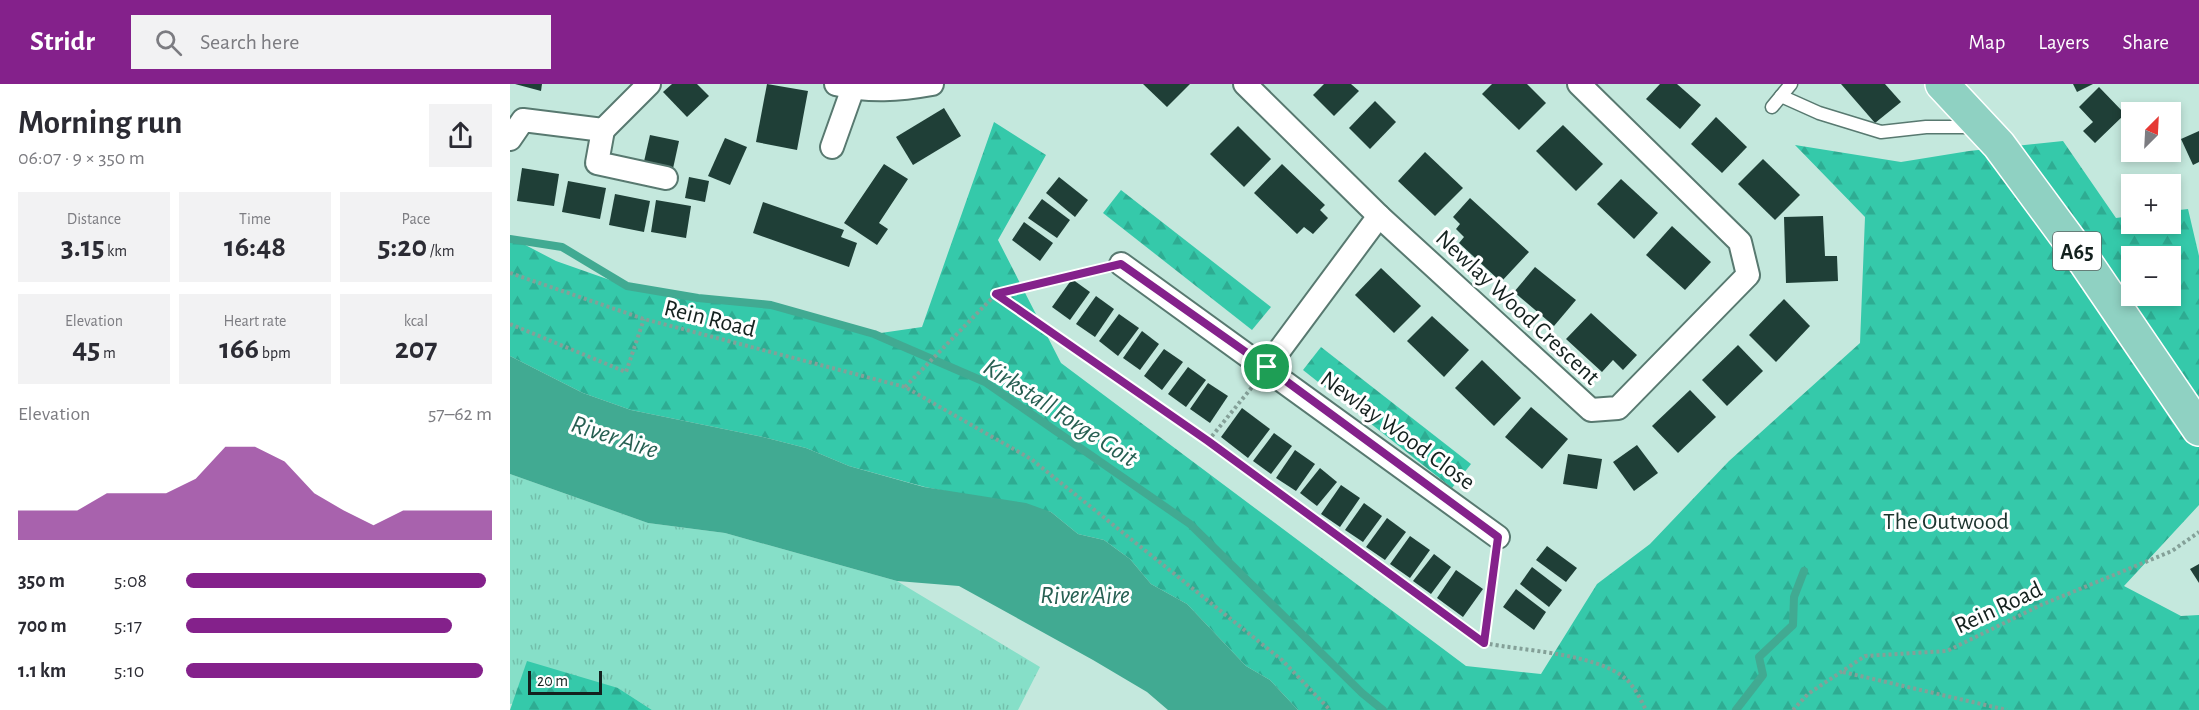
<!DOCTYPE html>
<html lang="en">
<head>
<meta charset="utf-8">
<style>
	:root { --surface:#fff; --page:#f2f2f3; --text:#2b2b33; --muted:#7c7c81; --accent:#84218b }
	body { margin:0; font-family:"Alegreya Sans",sans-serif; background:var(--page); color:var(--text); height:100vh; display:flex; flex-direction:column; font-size:22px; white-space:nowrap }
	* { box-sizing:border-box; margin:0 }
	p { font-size:20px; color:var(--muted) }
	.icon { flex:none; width:33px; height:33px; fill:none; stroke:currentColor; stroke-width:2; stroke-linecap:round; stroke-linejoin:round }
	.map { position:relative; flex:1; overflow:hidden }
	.side { display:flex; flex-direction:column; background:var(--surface); width:510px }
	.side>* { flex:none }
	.needle { width:39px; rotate:24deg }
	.fabs { position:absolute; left:1611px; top:18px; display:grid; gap:12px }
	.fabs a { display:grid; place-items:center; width:60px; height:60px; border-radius:0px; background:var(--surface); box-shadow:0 3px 9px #0003; font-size:30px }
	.scale { position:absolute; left:18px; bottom:15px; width:74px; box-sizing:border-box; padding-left:6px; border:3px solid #14211e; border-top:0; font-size:16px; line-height:21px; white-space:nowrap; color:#14211e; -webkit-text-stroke:4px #fff; paint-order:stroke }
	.pin { position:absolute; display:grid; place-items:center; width:51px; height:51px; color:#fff; margin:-26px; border:3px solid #fff; border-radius:50%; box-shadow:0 2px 6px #0007 }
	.round { display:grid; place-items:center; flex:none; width:63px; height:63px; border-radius:0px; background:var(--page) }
	.summary { display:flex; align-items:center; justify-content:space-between; height:102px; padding:0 18px }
	h1 { font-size:33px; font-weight:700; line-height:45px }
	.figures { display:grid; grid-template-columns:repeat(3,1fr); gap:9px; height:102px; padding:6px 18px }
	.figures div { display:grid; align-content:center; border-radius:0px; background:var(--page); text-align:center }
	.figures b { font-size:30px; font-weight:700 }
	.figures small { font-size:16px; font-weight:400 }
	.figures p { font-size:16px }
	.chart { height:168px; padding:12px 18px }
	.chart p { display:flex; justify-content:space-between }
	.chart svg { width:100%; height:108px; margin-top:6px; fill:var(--accent); opacity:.7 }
	ul { padding:0 18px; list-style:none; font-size:20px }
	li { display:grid; grid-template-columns:96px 72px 1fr; align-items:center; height:45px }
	li i { height:15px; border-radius:8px; background:var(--accent) }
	header { display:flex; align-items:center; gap:36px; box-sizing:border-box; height:84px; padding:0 30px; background:var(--accent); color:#fff }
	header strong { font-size:28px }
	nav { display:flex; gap:33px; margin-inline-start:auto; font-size:21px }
	.search { width:420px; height:54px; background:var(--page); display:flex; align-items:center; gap:15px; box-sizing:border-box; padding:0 21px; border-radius:0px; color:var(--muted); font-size:22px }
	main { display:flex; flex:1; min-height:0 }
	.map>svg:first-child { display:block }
	.grass { fill:url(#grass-tufts) }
	.forest { fill:url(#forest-firs); fill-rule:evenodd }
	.water { fill:#41aa92 }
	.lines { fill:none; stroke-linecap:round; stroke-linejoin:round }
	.stream { stroke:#41aa92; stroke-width:8 }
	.building { fill:#1f3f37 }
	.service-casing { stroke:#587970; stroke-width:15 }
	.minor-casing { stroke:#587970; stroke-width:26 }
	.primary-casing { stroke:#fff; stroke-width:36 }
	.path { stroke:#84a098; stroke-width:4; stroke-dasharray:3 3; stroke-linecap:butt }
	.service { stroke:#fff; stroke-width:12 }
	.minor { stroke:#fff; stroke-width:22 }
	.primary { stroke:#8fd1c2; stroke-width:33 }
	.route-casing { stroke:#fff; stroke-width:12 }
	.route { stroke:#84218b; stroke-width:8 }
	.labels { text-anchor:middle; stroke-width:6; stroke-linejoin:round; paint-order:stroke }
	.shield { fill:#fff; stroke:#5a6462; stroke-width:1.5 }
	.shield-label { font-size:22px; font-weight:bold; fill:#14211e }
	.street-label { font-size:24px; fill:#14211e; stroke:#fff }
	.park-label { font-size:24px; fill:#1d342e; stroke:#fff }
	.water-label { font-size:26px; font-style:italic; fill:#275f52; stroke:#fff }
</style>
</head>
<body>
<header>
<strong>Stridr</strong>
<div class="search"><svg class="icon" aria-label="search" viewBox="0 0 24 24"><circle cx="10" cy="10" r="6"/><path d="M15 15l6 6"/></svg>Search here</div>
<nav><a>Map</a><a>Layers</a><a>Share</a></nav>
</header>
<main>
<section class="side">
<div class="summary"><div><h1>Morning run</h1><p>06:07 · 9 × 350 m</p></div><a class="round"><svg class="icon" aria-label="share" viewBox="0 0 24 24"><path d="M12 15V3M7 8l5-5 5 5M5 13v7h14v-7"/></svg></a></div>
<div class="figures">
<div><p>Distance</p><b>3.15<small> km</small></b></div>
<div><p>Time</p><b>16:48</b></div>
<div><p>Pace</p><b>5:20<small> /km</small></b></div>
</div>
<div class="figures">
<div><p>Elevation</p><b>45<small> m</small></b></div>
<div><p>Heart rate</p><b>166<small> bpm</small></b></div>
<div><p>kcal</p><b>207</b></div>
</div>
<div class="chart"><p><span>Elevation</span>57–62 m</p>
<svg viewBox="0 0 160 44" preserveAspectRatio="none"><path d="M0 44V32L10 32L20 32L30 25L40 25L50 25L60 19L70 6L80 6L90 12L100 25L110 32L120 38L130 32L140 32L150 32L160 32V44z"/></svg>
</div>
<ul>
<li><b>350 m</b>5:08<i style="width:98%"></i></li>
<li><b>700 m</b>5:17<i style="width:87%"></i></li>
<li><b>1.1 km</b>5:10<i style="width:97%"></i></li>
</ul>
</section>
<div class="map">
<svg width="1689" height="626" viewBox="0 0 1689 626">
	<defs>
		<pattern id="grass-tufts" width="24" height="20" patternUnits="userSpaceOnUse" patternTransform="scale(1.5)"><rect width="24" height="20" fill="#86dfc8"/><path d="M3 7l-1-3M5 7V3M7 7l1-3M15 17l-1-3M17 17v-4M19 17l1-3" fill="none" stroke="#73bfab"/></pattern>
		<pattern id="forest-firs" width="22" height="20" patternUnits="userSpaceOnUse" patternTransform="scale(1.5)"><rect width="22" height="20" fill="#35c9aa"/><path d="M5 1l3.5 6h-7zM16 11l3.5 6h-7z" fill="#2eac92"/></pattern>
	</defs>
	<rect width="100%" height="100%" fill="#c4e8dd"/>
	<polygon class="grass" points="0,390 138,439 215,449 387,497 530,583 508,626 142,626 108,604 0,620"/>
	<g class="forest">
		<path d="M 484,38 L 536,71 L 488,156 L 551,279 L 956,582 L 1031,590 L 1087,500 L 1140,460 L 1219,377 L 1350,259 L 1355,133 L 1285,61 L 1391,78 L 1459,67 L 1553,57 L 1606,134 L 1621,132 L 1622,140 L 1660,140 L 1661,127 L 1678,125 L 1689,172 L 1689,421 L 1614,502 L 1671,532 L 1689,531 L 1689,626 L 788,626 L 760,596 L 736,582 L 677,520 L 641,500 L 620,475 L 594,456 L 568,450 L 541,428 L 415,403 L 339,382 L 296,364 L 253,353 L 121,326 L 73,309 L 0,272 L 0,153 L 46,177 L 117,202 L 188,214 L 261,221 L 364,250 L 412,243 ZM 1622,172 L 1660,172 L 1660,212 L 1622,212 Z"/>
		<polygon points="611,106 761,223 742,246 593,129"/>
		<polygon points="811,263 961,380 942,404 793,286"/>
		<polygon points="17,577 108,604 142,626 0,626"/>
	</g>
	<polygon class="water" points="0,272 73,309 121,326 253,353 296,364 339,382 414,403 516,419 541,428 568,450 594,456 620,475 641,500 677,520 736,582 760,596 788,626 658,626 637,608 583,576 449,502 387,497 215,449 138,439 0,390"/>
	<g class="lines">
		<g class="stream">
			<polyline points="0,155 52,163 117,202 188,214 261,221 364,250 475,298 680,440 852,609 873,626"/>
			<polyline points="1226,626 1253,591 1249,573 1283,541 1284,513 1294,487"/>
		</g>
	</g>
	<g class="building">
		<polygon points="5,0 32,0 31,7"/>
		<polygon points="162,0 187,0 199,12 177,33 153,8"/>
		<polygon points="257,0 298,7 287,66 246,58"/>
		<polygon points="633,0 680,0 657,23"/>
		<polygon points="814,0 841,0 849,7 824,32 803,11"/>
		<polygon points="982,0 1017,0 1036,19 1009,46 972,10"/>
		<polygon points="1150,0 1167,0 1191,21 1170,45 1136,15"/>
		<polygon points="1331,0 1375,0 1391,18 1365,39"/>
		<polygon points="1563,0 1583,0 1567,8"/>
		<polygon points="1589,3 1615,30 1585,59 1573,47 1583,38 1569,23"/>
		<polygon points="865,17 886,38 860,65 839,44"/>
		<polygon points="434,24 451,52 403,81 386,53"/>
		<polygon points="1206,33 1237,63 1212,89 1181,60"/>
		<polygon points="1619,37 1622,38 1622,68 1640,68 1639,78 1617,75 1619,63 1615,62"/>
		<polygon points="1053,41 1093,80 1066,107 1026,67"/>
		<polygon points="728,42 761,75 734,103 700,70"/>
		<polygon points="1689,47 1689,78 1683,81 1671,55"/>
		<polygon points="140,51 169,57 162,89 133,82"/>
		<polygon points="215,54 237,63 220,101 198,92"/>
		<polygon points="915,68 953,104 925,132 888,97"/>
		<polygon points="1253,75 1290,111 1265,136 1228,100"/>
		<polygon points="374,80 398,95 369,139 378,145 367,161 334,139"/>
		<polygon points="772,80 815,121 810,126 818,134 803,150 794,143 787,150 744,109"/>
		<polygon points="12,84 49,90 44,122 7,117"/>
		<polygon points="179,93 199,97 195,118 175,114"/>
		<polygon points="549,93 578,116 565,133 536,109"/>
		<polygon points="1111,95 1148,129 1124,155 1087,120"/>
		<polygon points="58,97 96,104 90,135 52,128"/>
		<polygon points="105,110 140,117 134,148 99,141"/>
		<polygon points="960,114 1019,168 991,198 949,159 954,153 946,145 950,140 943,133"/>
		<polygon points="532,115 560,136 547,154 518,134"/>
		<polygon points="146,116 181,122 176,154 141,148"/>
		<polygon points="253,118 334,146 331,153 347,159 339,183 243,149"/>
		<polygon points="1313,132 1315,172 1327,172 1328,197 1276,199 1274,133"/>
		<polygon points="514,138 543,159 530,177 502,156"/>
		<polygon points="1162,142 1201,178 1175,206 1136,171"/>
		<polygon points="1025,183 1066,216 1044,242 1004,208"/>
		<polygon points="871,184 911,222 884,249 845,211"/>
		<polygon points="562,195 580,208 560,236 542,223"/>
		<polygon points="586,212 604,225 585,253 566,240"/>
		<polygon points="1274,215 1300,242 1266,278 1239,251"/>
		<polygon points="1081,229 1127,271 1113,286 1103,276 1092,288 1056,255"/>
		<polygon points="609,230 629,244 608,272 589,257"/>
		<polygon points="922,232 959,266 934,293 897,257"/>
		<polygon points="632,247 649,260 630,286 613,274"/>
		<polygon points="1228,261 1253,287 1217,322 1192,296"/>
		<polygon points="654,265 673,278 652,306 634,292"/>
		<polygon points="972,276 1011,314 984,342 945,304"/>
		<polygon points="678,283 696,296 676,323 658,310"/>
		<polygon points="698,299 718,312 700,339 680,325"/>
		<polygon points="1180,306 1206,333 1168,369 1142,342"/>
		<polygon points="1021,323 1058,355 1032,385 995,353"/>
		<polygon points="732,324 760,345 738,374 711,353"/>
		<polygon points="764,349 782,362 761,390 743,377"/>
		<polygon points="1127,361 1148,389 1124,407 1103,378"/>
		<polygon points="785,366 805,380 786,407 766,394"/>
		<polygon points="1058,370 1092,375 1087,405 1053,400"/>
		<polygon points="810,384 827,398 807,422 790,409"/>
		<polygon points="831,401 850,414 830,443 811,430"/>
		<polygon points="854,419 872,432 853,458 835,446"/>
		<polygon points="877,434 896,448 875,476 856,463"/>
		<polygon points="900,452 920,466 900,494 880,480"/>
		<polygon points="1037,462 1067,484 1056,498 1026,476"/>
		<polygon points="924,470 941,483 921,510 903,497"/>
		<polygon points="1689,480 1689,499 1680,485"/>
		<polygon points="1022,483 1052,506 1039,523 1010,500"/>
		<polygon points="946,486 973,505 953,533 927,514"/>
		<polygon points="1006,505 1036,528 1024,546 993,523"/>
	</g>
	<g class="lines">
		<defs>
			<g id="service">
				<polyline points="1271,12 1309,29 1371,48 1416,43 1465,43"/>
				<polyline points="1262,23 1281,0"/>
			</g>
			<g id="minor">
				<path d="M 326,0 C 359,8 389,6 422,0"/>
				<polyline points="735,0 869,132 1081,326 1108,324 1238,191 1230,158 1069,0"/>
				<polyline points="93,46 87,79 156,94"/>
				<polyline points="0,55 13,36 93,46 139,0"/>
				<polyline points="322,63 343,4"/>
				<polyline points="611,180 988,453"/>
				<polyline points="757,283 869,132"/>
			</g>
			<polyline id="primary" points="1432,0 1489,61 1576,179 1689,345"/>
		</defs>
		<use href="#service" class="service-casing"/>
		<use href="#minor" class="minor-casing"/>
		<use href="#primary" class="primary-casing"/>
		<g class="path">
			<polyline points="0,189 134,235 395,303 521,375 772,576 820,626"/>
			<polyline points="486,210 698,357 974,559 985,473"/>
			<polyline points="0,240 116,288 134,235"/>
			<polyline points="395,303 486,210 589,185"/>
			<polyline points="698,357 743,302"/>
			<path d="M 974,559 C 1013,567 1086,569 1116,595 C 1124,602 1131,616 1136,626"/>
			<polyline points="1333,588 1497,626"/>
			<polyline points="1283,626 1298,610 1355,572 1437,567 1531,521 1662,467 1689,448"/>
		</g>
		<use href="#service" class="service"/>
		<use href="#minor" class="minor"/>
		<use href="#primary" class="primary"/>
	</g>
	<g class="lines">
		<defs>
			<polygon id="route" points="611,180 757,283 988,453 974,559 698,357 486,210"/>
		</defs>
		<use href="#route" class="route-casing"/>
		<use href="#route" class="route"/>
	</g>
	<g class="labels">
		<rect class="shield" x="1543" y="148" width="48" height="38" rx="4.5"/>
		<g class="shield-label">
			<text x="1567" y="175">A65</text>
		</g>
		<g class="street-label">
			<text transform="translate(1008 223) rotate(43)" y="8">Newlay Wood Crescent</text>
			<text transform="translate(200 234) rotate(14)" y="8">Rein Road</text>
			<text transform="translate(888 346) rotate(36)" y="8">Newlay Wood Close</text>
			<text transform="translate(1488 523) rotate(-25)" y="8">Rein Road</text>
		</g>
		<g class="park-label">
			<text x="1436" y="445">The Outwood</text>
		</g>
		<g class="water-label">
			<text transform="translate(551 328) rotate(33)" y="9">Kirkstall Forge Goit</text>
			<text transform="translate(105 352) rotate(18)" y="9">River Aire</text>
			<text x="575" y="519">River Aire</text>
		</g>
	</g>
</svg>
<div class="fabs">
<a><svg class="needle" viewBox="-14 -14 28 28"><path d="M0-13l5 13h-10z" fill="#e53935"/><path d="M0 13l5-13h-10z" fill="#7c7c81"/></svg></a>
<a>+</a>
<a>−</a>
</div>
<div class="scale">20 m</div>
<div class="pin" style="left:757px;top:283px;background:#1e9e55"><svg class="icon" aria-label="arrive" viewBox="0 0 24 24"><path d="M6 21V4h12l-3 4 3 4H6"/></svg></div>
</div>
</main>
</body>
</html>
